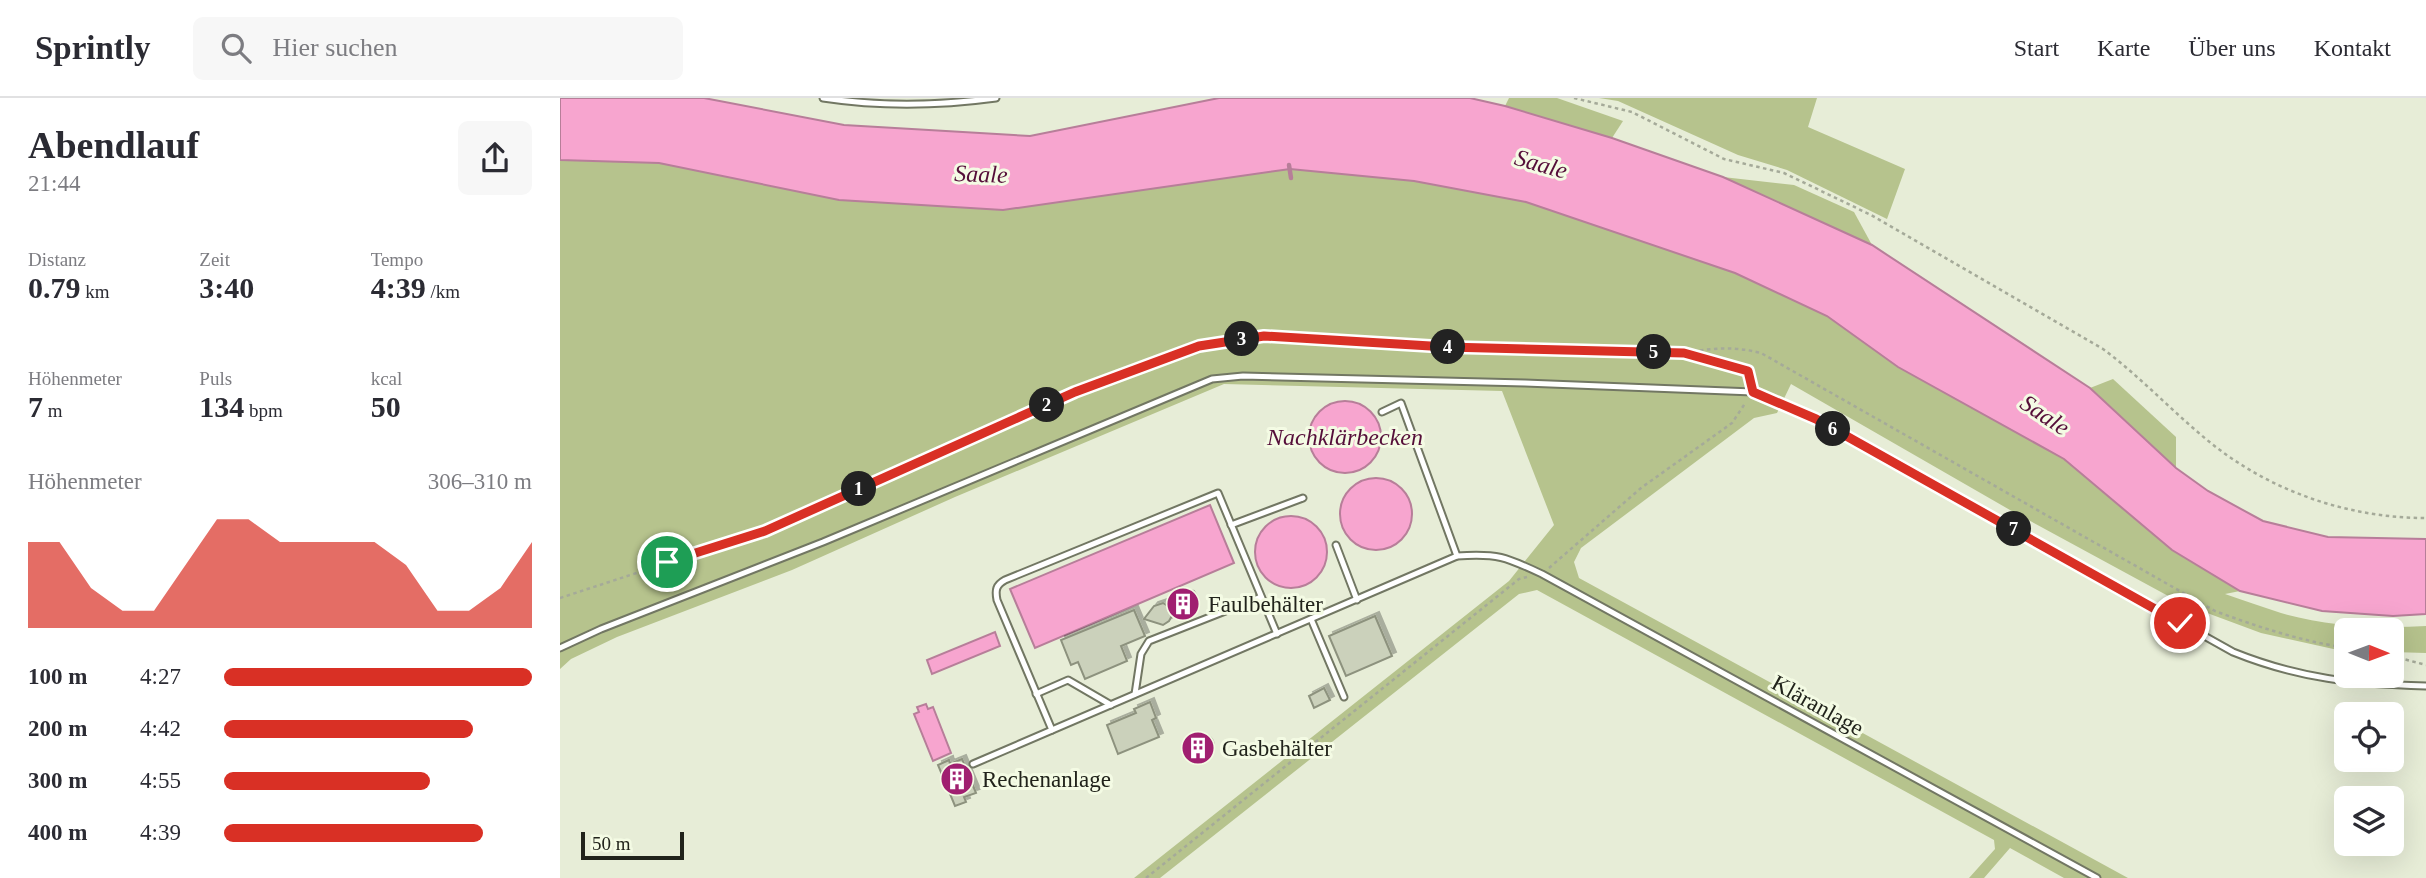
<!DOCTYPE html>
<html lang="de">
<head>
<meta charset="utf-8">
<style>
	:root { --surface:#fff; --page:#f7f7f7; --text:#2b2b33; --muted:#7c7c81; --line:#e1e1e2; --accent:#d93025 }
	body { margin:0; font-family:Georgia,serif; background:var(--page); color:var(--text); height:100vh; display:flex; flex-direction:column; font-size:26px; white-space:nowrap }
	* { box-sizing:border-box; margin:0 }
	p { font-size:23px; color:var(--muted) }
	.icon { flex:none; width:38px; height:38px; fill:none; stroke:currentColor; stroke-width:2; stroke-linecap:round; stroke-linejoin:round }
	.map { position:relative; flex:1; overflow:hidden }
	.details { display:flex; flex-direction:column; background:var(--surface); width:560px }
	.details>* { flex:none }
	.needle { width:46px; rotate:91deg }
	.tools { position:absolute; left:1774px; top:520px; display:grid; gap:14px }
	.tools a { display:grid; place-items:center; width:70px; height:70px; border-radius:10px; background:var(--surface); box-shadow:0 7px 28px #0002; font-size:35px }
	.scale { position:absolute; left:21px; bottom:18px; width:103px; box-sizing:border-box; padding-left:7px; border:4px solid #21231b; border-top:0; font-size:19px; line-height:24px; white-space:nowrap; color:#21231b; -webkit-text-stroke:5px #f4fbe4; paint-order:stroke }
	.pin { position:absolute; display:grid; place-items:center; width:60px; height:60px; color:#fff; margin:-30px; border:4px solid #fff; border-radius:50%; box-shadow:0 2px 7px #0007 }
	.km { position:absolute; width:35px; height:35px; margin:-18px; border-radius:50%; background:#222; color:#fff; font-size:19px; line-height:35px; text-align:center }
	.round { display:grid; place-items:center; flex:none; width:74px; height:74px; border-radius:10px; background:var(--page) }
	.summary { display:flex; align-items:center; justify-content:space-between; height:119px; padding:0 28px }
	h1 { font-size:38px; font-weight:700; line-height:52px }
	.figures { display:grid; grid-template-columns:repeat(3,1fr); gap:10px; height:119px; padding:7px 28px }
	.figures div { display:grid; align-content:center }
	.figures b { font-size:30px; font-weight:700 }
	.figures small { font-size:19px; font-weight:400 }
	.figures p { font-size:19px }
	.chart { height:196px; padding:14px 28px }
	.chart p { display:flex; justify-content:space-between }
	.chart svg { width:100%; height:126px; margin-top:7px; fill:var(--accent); opacity:.7 }
	ul { padding:0 28px; list-style:none; font-size:23px }
	li { display:grid; grid-template-columns:112px 84px 1fr; align-items:center; height:52px }
	li i { height:18px; border-radius:9px; background:var(--accent) }
	header { display:flex; align-items:center; gap:42px; box-sizing:border-box; height:98px; padding:0 35px; background:var(--surface); border-bottom:2px solid var(--line) }
	header strong { font-size:33px }
	nav { display:flex; gap:38px; margin-inline-start:auto; font-size:24px }
	.search { width:490px; height:63px; background:var(--page); display:flex; align-items:center; gap:18px; box-sizing:border-box; padding:0 24px; border-radius:10px; color:var(--muted); font-size:26px }
	main { display:flex; flex:1; min-height:0 }
	.map>svg:first-child { display:block }
	.green { fill:#b6c38d }
	.water { fill:#f7a5cf; stroke:#b77e99; stroke-width:2 }
	.lines { fill:none; stroke-linecap:round; stroke-linejoin:round }
	.stream { stroke:#b77e99; stroke-width:4.5 }
	.building { fill:#cbd1bb; stroke:#8d927e; stroke-width:2; filter:url(#shadow) }
	.lane-casing { stroke:#727763; stroke-width:9 }
	.path { stroke:#a5aa99; stroke-width:2.5; stroke-dasharray:3.5 3.5; stroke-linecap:butt }
	.lane { stroke:#fff; stroke-width:5 }
	.route-casing { stroke:#fff; stroke-width:14 }
	.route { stroke:#d93025; stroke-width:9 }
	.labels { text-anchor:middle; stroke-width:6; stroke-linejoin:round; paint-order:stroke }
	.poi-label { font-size:23px; fill:#21231b; stroke:#f4fbe4; text-anchor:start }
	.street-label { font-size:23px; fill:#21231b; stroke:#f4fbe4 }
	.water-label { font-size:24px; font-style:italic; fill:#550e39; stroke:#f4fbe4 }
</style>
</head>
<body>
<header>
<strong>Sprintly</strong>
<div class="search"><svg class="icon" aria-label="search" viewBox="0 0 24 24"><circle cx="10" cy="10" r="6"/><path d="M15 15l6 6"/></svg>Hier suchen</div>
<nav><a>Start</a><a>Karte</a><a>Über uns</a><a>Kontakt</a></nav>
</header>
<main>
<section class="details">
<div class="summary"><div><h1>Abendlauf</h1><p>21:44</p></div><a class="round"><svg class="icon" aria-label="share" viewBox="0 0 24 24"><path d="M12 15V3M7 8l5-5 5 5M5 13v7h14v-7"/></svg></a></div>
<div class="figures">
<div><p>Distanz</p><b>0.79<small> km</small></b></div>
<div><p>Zeit</p><b>3:40</b></div>
<div><p>Tempo</p><b>4:39<small> /km</small></b></div>
</div>
<div class="figures">
<div><p>Höhenmeter</p><b>7<small> m</small></b></div>
<div><p>Puls</p><b>134<small> bpm</small></b></div>
<div><p>kcal</p><b>50</b></div>
</div>
<div class="chart"><p><span>Höhenmeter</span>306–310 m</p>
<svg viewBox="0 0 160 44" preserveAspectRatio="none"><path d="M0 44V14L10 14L20 30L30 38L40 38L50 22L60 6L70 6L80 14L90 14L100 14L110 14L120 22L130 38L140 38L150 30L160 14V44z"/></svg>
</div>
<ul>
<li><b>100 m</b>4:27<i style="width:100%"></i></li>
<li><b>200 m</b>4:42<i style="width:81%"></i></li>
<li><b>300 m</b>4:55<i style="width:67%"></i></li>
<li><b>400 m</b>4:39<i style="width:84%"></i></li>
</ul>
</section>
<div class="map">
<svg width="1866" height="780" viewBox="0 0 1866 780">
	<defs>
		<filter id="shadow"><feDropShadow dx="4" dy="-4" stdDeviation="0" flood-color="#0004"/></filter>
	</defs>
	<rect width="100%" height="100%" fill="#e7edd7"/>
	<g class="green">
		<polygon points="949,0 997,0 1063,23 1052,40 945,8"/>
		<polygon points="1039,0 1257,0 1248,29 1345,71 1327,121 1227,72 1178,57 1058,3"/>
		<path d="M 0,62 L 99,65 L 279,102 L 443,112 L 730,71 L 854,83 L 966,104 L 1175,175 L 1267,218 L 1338,269 L 1504,361 L 1612,452 L 1680,493 L 1665,496 C 1683,502 1702,509 1721,515 C 1766,528 1819,531 1866,528 L 1866,555 L 1832,554 L 1832,532 L 1787,532 L 1787,554 L 1701,535 L 1623,506 L 1450,412 L 1231,286 L 1217,315 L 1194,320 L 1021,450 L 1014,464 L 1019,480 L 1568,780 L 1504,780 L 1450,750 L 1424,780 L 1409,780 L 1435,751 L 1434,742 L 977,492 L 959,496 L 600,780 L 574,780 L 949,483 L 994,427 L 942,293 L 664,286 L 395,399 L 232,472 L 57,539 L 11,561 L 0,571 Z"/>
		<polygon points="1163,79 1234,87 1294,114 1312,147"/>
		<polygon points="1553,281 1616,339 1616,370 1530,290"/>
	</g>
	<g class="water">
		<polygon points="0,0 144,0 284,27 470,38 659,0 910,0 945,8 1052,40 1163,79 1312,147 1530,290 1616,370 1648,393 1703,423 1768,439 1866,441 1866,516 1833,518 1762,513 1680,493 1612,452 1504,361 1338,269 1267,218 1175,175 966,104 854,83 730,71 443,112 279,102 99,65 0,62"/>
		<circle cx="785" cy="339" r="36"/>
		<circle cx="816" cy="416" r="36"/>
		<polygon points="650,407 674,465 475,550 450,491"/>
		<circle cx="731" cy="454" r="36"/>
		<polygon points="435,534 440,548 372,576 367,562"/>
		<polygon points="366,606 368,611 373,609 391,655 373,663 354,616 359,614 357,609"/>
	</g>
	<g class="lines">
		<polyline class="stream" points="729,67 731,80"/>
	</g>
	<g class="building">
		<polygon points="620,495 630,497 633,502 634,509 629,515 621,517 614,514 609,523 603,527 584,521 594,508 603,505 608,508"/>
		<polygon points="574,512 585,538 561,548 567,563 525,581 518,564 511,567 501,542"/>
		<polygon points="815,518 832,558 786,578 769,538"/>
		<polygon points="764,590 770,602 754,610 749,598"/>
		<polygon points="590,604 596,620 592,622 599,639 558,656 547,627 576,615 574,611"/>
		<circle cx="638" cy="652" r="12"/>
		<polygon points="402,661 416,695 404,699 406,704 395,708 378,667 389,662 390,666"/>
	</g>
	<g class="lines">
		<defs>
			<g id="lane">
				<path d="M 263,0 C 322,9 377,8 436,0"/>
				<polyline points="822,314 841,305 897,458"/>
				<polyline points="671,427 743,400"/>
				<polyline points="776,447 797,502"/>
				<polyline points="751,521 784,599"/>
				<path d="M 0,550 L 41,531 L 263,444 L 652,281 L 683,278 L 965,285 L 1193,294 L 1256,321 L 1673,554 C 1740,581 1794,586 1866,588"/>
				<polyline points="476,596 508,582 551,607"/>
				<polyline points="575,596 581,556 589,543 701,499"/>
				<path d="M 492,632 L 437,502 C 435,492 436,487 445,482 L 658,395 L 717,536"/>
				<path d="M 413,666 L 897,458 C 937,455 946,459 982,476 L 1537,780"/>
			</g>
		</defs>
		<use href="#lane" class="lane-casing"/>
		<g class="path">
			<path d="M 1014,0 L 1072,14 L 1164,61 L 1224,75 L 1311,117 L 1543,251 C 1578,277 1607,308 1640,336 C 1702,390 1783,420 1866,420"/>
			<polyline points="1125,255 1188,273 1191,285"/>
			<polyline points="989,470 1081,390 1172,325 1186,304"/>
			<path d="M 0,500 L 205,433 L 515,294 L 639,248 L 704,238 L 887,249 L 1124,255 C 1151,250 1174,248 1201,255 L 1655,513 C 1698,529 1741,543 1787,550"/>
			<polyline points="1832,558 1866,567"/>
			<polyline points="586,780 959,481 967,479"/>
		</g>
		<use href="#lane" class="lane"/>
	</g>
	<g class="lines">
		<defs>
			<polyline id="route" points="107,464 205,433 515,294 639,248 704,238 887,249 1124,255 1188,273 1193,294 1256,321 1620,525"/>
		</defs>
		<use href="#route" class="route-casing"/>
		<use href="#route" class="route"/>
	</g>
	<defs>
		<symbol id="building-disc" viewBox="-11 -11 22 22"><circle r="9.5" fill="#a01f70" stroke="#f4fbe4"/><path d="M-4-6H4V6H1V3H-1V6H-4ZM-2.5-4.3h1.7v1.8h-1.7ZM.8-4.3h1.7v1.8H.8ZM-2.5-1h1.7V.8h-1.7ZM.8-1h1.7V.8H.8Z" fill="#fff"/></symbol>
	</defs>
	<g fill-rule="evenodd">
		<use href="#building-disc" x="604" y="487" width="38" height="38"/>
		<use href="#building-disc" x="619" y="631" width="38" height="38"/>
		<use href="#building-disc" x="378" y="662" width="38" height="38"/>
	</g>
	<g class="labels">
		<g class="poi-label">
			<text x="648" y="514">Faulbehälter</text>
			<text x="662" y="658">Gasbehälter</text>
			<text x="422" y="689">Rechenanlage</text>
		</g>
		<g class="street-label">
			<text transform="translate(1258 607) rotate(29)" y="8">Kläranlage</text>
		</g>
		<g class="water-label">
			<text transform="translate(981 66) rotate(16)" y="8">Saale</text>
			<text transform="translate(421 76) rotate(2)" y="8">Saale</text>
			<text transform="translate(1485 317) rotate(34)" y="8">Saale</text>
			<text x="785" y="347">Nachklärbecken</text>
		</g>
	</g>
</svg>
<div class="tools">
<a><svg class="needle" viewBox="-14 -14 28 28"><path d="M0-13l5 13h-10z" fill="#e53935"/><path d="M0 13l5-13h-10z" fill="#7c7c81"/></svg></a>
<a><svg class="icon" aria-label="locate" viewBox="0 0 24 24"><circle cx="12" cy="12" r="6"/><path d="M12 2v4M12 18v4M2 12h4M18 12h4"/></svg></a>
<a><svg class="icon" aria-label="layers" viewBox="0 0 24 24"><path d="M12 4l9 5-9 5-9-5zM3 14l9 5 9-5"/></svg></a>
</div>
<div class="scale">50 m</div>
<div class="pin" style="left:107px;top:464px;background:#1e9e55"><svg class="icon" aria-label="arrive" viewBox="0 0 24 24"><path d="M6 21V4h12l-3 4 3 4H6"/></svg></div>
<div class="pin" style="left:1620px;top:525px;background:#d93025"><svg class="icon" aria-label="check" viewBox="0 0 24 24"><path d="M5 12l5 5 9-10"/></svg></div>
<b class="km" style="left:299px;top:391px">1</b>
<b class="km" style="left:487px;top:307px">2</b>
<b class="km" style="left:682px;top:241px">3</b>
<b class="km" style="left:888px;top:249px">4</b>
<b class="km" style="left:1094px;top:254px">5</b>
<b class="km" style="left:1273px;top:331px">6</b>
<b class="km" style="left:1454px;top:431px">7</b>
</div>
</main>
</body>
</html>
